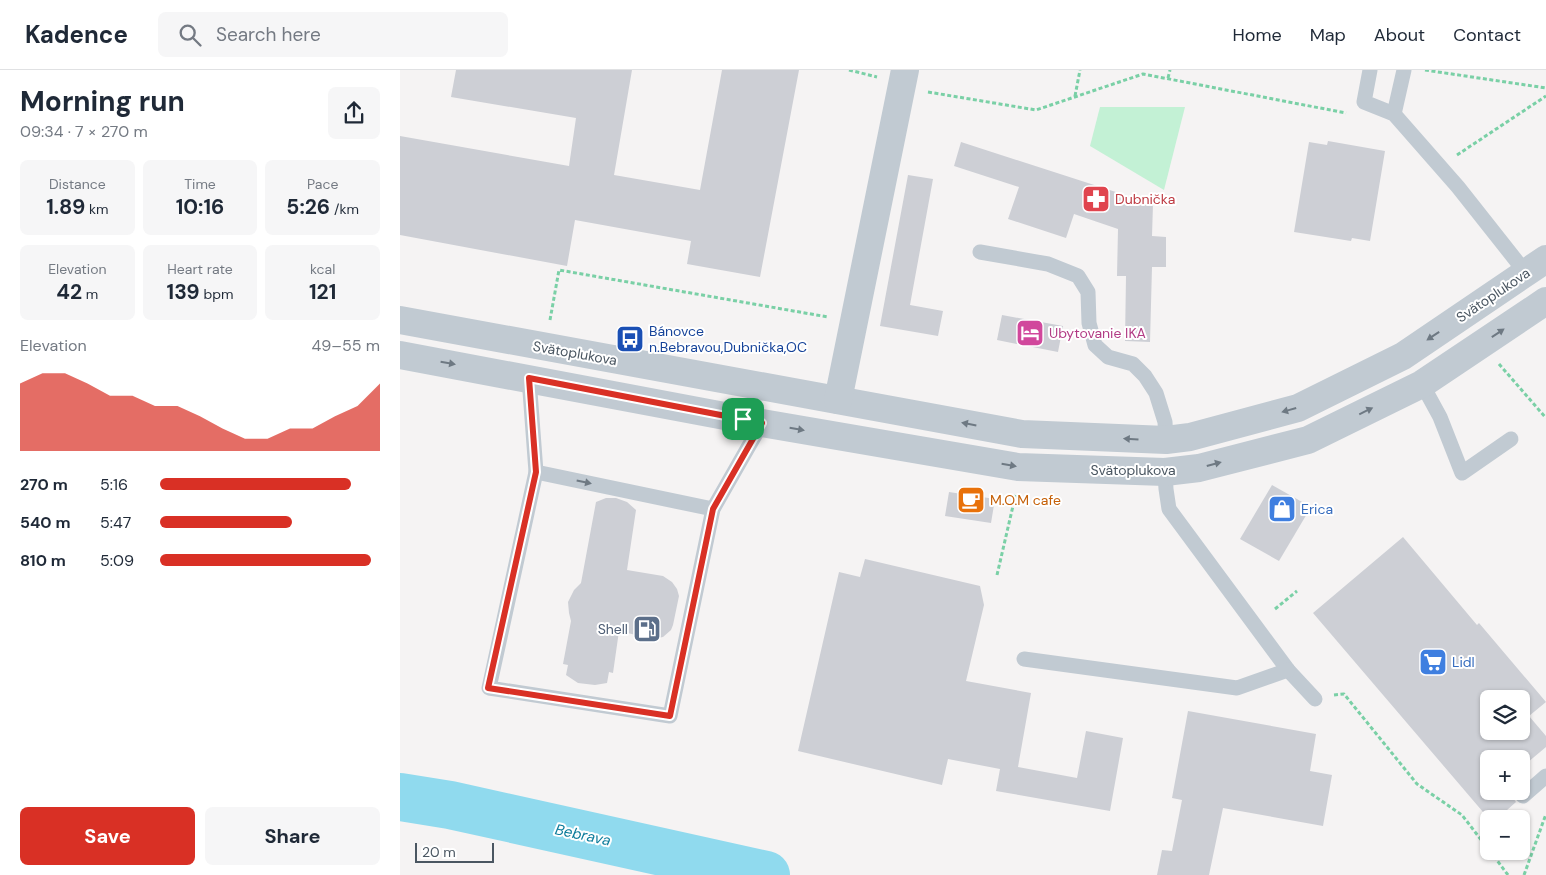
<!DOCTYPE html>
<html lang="en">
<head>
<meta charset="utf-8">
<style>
	:root { --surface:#fff; --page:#f6f6f7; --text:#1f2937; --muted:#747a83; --line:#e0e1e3; --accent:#d93025 }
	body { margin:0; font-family:"DM Sans",sans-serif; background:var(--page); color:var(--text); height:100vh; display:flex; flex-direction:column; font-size:19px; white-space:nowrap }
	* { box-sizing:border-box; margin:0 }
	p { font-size:16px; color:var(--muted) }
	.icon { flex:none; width:28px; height:28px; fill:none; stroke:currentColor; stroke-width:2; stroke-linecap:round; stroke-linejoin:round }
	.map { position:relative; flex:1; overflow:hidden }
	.sheet { display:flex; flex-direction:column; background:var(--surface); width:400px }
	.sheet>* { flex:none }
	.buttons { position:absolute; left:1080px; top:620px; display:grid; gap:10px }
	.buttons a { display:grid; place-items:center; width:50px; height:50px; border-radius:8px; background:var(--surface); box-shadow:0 1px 4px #0004; font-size:25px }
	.scale { position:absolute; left:15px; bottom:12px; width:79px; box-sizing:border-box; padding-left:5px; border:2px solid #4a5661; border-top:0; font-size:14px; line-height:18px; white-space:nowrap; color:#4a5661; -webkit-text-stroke:4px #fff; paint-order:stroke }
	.pin { position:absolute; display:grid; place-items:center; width:42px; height:42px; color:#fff; margin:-21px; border-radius:10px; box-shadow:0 2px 8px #0006 }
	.round { display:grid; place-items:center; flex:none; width:52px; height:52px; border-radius:8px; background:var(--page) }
	.overview { display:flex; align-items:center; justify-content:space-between; height:85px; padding:0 20px }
	h1 { font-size:28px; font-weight:700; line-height:38px }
	.stats { display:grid; grid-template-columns:repeat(3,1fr); gap:8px; height:85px; padding:5px 20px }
	.stats div { display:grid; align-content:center; border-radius:8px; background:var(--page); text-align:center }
	.stats b { font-size:21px; font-weight:700 }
	.stats small { font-size:14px; font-weight:400 }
	.stats p { font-size:14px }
	.chart { height:140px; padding:10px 20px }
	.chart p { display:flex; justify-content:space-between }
	.chart svg { width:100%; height:90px; margin-top:5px; fill:var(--accent); opacity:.7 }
	.button { display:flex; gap:10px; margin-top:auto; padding:10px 20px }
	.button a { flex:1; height:58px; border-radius:8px; background:var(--accent); color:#fff; font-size:20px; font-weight:700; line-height:58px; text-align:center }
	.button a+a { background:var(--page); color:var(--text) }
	ul { padding:0 20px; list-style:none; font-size:16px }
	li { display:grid; grid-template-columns:80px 60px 1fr; align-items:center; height:38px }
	li i { height:12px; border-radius:6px; background:var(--accent) }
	header { display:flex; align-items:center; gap:30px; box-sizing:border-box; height:70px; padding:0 25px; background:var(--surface); border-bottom:1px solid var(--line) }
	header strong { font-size:24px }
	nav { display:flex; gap:28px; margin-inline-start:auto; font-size:18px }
	.search { width:350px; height:45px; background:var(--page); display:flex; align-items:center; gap:12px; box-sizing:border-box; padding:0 18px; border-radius:8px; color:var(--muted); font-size:19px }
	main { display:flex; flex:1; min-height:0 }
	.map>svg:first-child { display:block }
	.green { fill:#c3f1d5 }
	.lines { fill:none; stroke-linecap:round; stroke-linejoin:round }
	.river { stroke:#90daee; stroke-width:48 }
	.building { fill:#cdcfd5; fill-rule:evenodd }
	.path { stroke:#7ad0a6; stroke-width:3; stroke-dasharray:4 2.5; stroke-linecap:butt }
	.lane { stroke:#c1cad2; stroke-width:15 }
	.street { stroke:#c1cad2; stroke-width:28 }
	.oneway { fill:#6e7983 }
	.route-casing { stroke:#fff; stroke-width:10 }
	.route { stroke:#d93025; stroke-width:6 }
	.labels { text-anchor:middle; stroke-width:4; stroke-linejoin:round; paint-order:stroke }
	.health-label { font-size:14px; fill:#be3a42; stroke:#fff; text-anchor:start }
	.street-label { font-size:14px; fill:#4a5661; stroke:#fff }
	.transit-label { font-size:14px; fill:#164399; stroke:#fff; text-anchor:start }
	.hotel-label { font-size:14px; fill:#b23c85; stroke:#fff; text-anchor:start }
	.food-label { font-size:14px; fill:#c56008; stroke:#fff; text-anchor:start }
	.shop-label { font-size:14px; fill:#366cbe; stroke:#fff; text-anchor:start }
	.service-label { font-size:14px; fill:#4e5e75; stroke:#fff; text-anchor:end }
	.water-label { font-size:15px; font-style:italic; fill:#0c7c9b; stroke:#fff }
</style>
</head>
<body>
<header>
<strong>Kadence</strong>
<div class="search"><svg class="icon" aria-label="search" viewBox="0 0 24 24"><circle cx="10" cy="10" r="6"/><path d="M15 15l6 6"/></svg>Search here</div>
<nav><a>Home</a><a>Map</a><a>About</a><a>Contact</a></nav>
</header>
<main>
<section class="sheet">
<div class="overview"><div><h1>Morning run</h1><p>09:34 · 7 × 270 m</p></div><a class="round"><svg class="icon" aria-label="share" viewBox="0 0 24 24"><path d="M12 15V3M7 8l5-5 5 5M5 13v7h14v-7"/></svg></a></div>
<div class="stats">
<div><p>Distance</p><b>1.89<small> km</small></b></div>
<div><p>Time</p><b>10:16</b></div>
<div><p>Pace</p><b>5:26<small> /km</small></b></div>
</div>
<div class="stats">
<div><p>Elevation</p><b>42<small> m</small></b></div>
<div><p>Heart rate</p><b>139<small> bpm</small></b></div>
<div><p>kcal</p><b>121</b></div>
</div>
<div class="chart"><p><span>Elevation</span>49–55 m</p>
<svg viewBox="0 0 160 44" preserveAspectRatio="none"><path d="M0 44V11L10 6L20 6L30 11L40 17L50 17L60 22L70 22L80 27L90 33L100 38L110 38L120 33L130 33L140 27L150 22L160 11V44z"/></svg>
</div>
<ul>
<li><b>270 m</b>5:16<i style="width:87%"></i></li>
<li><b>540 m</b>5:47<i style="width:60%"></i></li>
<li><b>810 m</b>5:09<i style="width:96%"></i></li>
</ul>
<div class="button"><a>Save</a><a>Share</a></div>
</section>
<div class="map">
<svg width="1146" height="805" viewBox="0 0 1146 805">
	<rect width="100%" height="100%" fill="#f5f3f3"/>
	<polygon class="green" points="700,37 785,37 764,120 690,76"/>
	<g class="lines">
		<polyline class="river" points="0,727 50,735 366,805"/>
	</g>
	<g class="building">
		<polygon points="56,0 232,0 214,105 300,120 322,0 399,0 360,207 287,194 291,171 175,150 167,196 0,165 0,66 169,96 176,48 51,27"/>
		<polygon points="928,71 985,81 970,171 952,168 951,171 894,162 909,72 927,75"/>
		<polygon points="561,72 753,134 752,166 766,167 766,197 752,197 750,272 725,271 726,206 717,206 718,159 674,144 666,168 608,149 619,117 554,96"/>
		<polygon points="508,105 533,109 510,235 543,241 538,266 480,256"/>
		<polygon points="602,245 663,256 658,282 597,270"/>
		<polygon points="872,415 911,437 879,491 840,469"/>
		<polygon points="549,422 595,429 591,453 545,446"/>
		<polygon points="206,428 216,428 227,432 236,440 227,500 263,506 272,512 277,519 279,526 273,555 271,560 263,567 253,569 219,561 213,603 209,602 207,613 195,615 178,613 166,605 168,595 163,594 171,551 169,543 168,532 174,520 181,513 196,432"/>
		<path d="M 1003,467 L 1077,555 L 1079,553 L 1146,632 L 1129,646 L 1146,666 L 1146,677 L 1121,698 L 1121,689 L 1089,689 L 1089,721 L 1108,721 L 1116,732 L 1097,749 L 1089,749 L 913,543 ZM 1089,629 L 1121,629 L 1121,661 L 1089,661 Z"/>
		<polygon points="465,489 580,516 584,535 566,611 631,623 618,697 677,708 686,661 723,668 710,741 596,721 600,699 548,689 542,715 398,681 439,502 460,507"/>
		<polygon points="788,641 916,664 910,701 932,705 923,756 823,738 809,805 757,805 762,780 772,781 782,730 772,728"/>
	</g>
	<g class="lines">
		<g class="path">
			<polyline points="449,0 477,7"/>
			<polyline points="1025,0 1146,18"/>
			<polyline points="768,8 770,0"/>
			<polyline points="528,22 636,40 743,4 946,43"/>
			<polyline points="675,26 680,0"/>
			<polyline points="1057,85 1146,26"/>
			<polyline points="150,250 159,200 428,247"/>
			<polyline points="1099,294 1146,348"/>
			<polyline points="597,505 616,423"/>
			<polyline points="875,539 897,521"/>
			<polyline points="934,625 944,624 1017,714 1062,745 1089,780"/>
			<polyline points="1090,781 1108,805"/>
			<polyline points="1124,805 1146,744"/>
		</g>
		<g class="lane">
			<polyline points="970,0 964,32 994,44 1058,117 1126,203"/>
			<polyline points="994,44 1004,0"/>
			<polyline points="580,182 648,194 678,206 688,222 689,253 695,275 708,287 733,294 745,306 756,323 765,352 766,370"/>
			<polyline points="129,308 136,402 89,618 270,646 313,439 362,353"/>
			<polyline points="1022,314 1040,347 1062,403 1111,369"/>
			<polyline points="136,402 313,439"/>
			<polyline points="765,402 766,419 769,439 888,600 915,629"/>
			<polyline points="624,589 837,618 888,600"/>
			<polyline points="1123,726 1146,706"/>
		</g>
		<g class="street">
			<polyline points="0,250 622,364 766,370 790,367 898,338 1003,286 1146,189"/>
			<polyline points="0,285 362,353 618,397 765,402 799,398 908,370 1022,314 1146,231"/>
			<polyline points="438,330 505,0"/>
		</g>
	</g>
	<defs><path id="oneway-solid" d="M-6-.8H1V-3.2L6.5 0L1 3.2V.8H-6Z" transform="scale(1.25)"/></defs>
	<g class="oneway">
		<use href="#oneway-solid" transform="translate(1098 263) rotate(-34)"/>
		<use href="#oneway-solid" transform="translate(1033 266) rotate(146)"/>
		<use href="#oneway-solid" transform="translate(48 293) rotate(10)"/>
		<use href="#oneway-solid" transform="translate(889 340) rotate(164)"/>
		<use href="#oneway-solid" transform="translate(966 341) rotate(-26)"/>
		<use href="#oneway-solid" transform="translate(569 354) rotate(-169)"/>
		<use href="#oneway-solid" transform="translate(397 359) rotate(10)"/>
		<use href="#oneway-solid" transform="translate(731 369) rotate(-177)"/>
		<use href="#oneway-solid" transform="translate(814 394) rotate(-15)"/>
		<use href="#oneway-solid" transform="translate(609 395) rotate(10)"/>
		<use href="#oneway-solid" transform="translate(184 412) rotate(12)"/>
	</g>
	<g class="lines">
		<defs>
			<polygon id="route" points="129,308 362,353 313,439 270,646 88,618 136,402"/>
		</defs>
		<use href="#route" class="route-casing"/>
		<use href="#route" class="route"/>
	</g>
	<defs>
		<symbol id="pharmacy-square" viewBox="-11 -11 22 22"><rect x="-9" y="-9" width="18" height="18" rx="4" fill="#e0444e" stroke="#fff"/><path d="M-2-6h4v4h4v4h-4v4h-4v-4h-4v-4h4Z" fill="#fff"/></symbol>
		<symbol id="hotel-square" viewBox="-11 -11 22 22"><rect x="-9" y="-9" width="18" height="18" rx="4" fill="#d1479c" stroke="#fff"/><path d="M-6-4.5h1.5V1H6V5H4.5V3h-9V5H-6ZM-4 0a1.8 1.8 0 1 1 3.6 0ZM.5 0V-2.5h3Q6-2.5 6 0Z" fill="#fff"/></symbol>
		<symbol id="bus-square" viewBox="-11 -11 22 22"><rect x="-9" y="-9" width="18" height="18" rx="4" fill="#1a4fb4" stroke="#fff"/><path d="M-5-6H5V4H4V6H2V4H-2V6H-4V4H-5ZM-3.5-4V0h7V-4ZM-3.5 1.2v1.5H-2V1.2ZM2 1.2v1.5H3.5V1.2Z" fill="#fff"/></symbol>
		<symbol id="cafe-square" viewBox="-11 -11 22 22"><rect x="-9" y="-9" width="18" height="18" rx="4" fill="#e8710a" stroke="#fff"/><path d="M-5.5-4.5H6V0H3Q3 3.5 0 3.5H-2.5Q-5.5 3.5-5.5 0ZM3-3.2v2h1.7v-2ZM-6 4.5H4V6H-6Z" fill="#fff"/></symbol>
		<symbol id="shop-square" viewBox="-11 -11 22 22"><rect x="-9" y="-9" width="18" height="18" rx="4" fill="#3f7fe0" stroke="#fff"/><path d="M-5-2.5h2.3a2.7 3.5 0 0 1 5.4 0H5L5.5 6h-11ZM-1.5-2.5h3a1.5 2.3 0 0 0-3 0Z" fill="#fff"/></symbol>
		<symbol id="fuel-square" viewBox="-11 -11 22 22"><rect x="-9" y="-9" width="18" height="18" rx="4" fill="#5c6f8a" stroke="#fff"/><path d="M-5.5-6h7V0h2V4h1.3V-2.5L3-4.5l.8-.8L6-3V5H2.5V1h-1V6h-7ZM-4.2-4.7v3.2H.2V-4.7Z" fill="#fff"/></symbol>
		<symbol id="supermarket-square" viewBox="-11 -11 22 22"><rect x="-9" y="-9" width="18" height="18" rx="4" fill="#3f7fe0" stroke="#fff"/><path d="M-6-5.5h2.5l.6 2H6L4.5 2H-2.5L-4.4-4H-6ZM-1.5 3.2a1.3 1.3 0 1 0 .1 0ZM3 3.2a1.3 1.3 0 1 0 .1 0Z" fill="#fff"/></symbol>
	</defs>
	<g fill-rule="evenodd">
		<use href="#pharmacy-square" x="680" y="113" width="32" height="32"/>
		<use href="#hotel-square" x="614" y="247" width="32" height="32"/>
		<use href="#bus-square" x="214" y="253" width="32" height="32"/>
		<use href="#cafe-square" x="555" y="414" width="32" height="32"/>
		<use href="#shop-square" x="866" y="423" width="32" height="32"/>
		<use href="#fuel-square" x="231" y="543" width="32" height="32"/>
		<use href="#supermarket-square" x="1017" y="576" width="32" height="32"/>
	</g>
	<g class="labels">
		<g class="health-label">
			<text x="715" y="134">Dubnička</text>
		</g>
		<g class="street-label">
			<text transform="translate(1093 225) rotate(-34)" y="5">Svätoplukova</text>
			<text transform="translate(175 283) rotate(10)" y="5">Svätoplukova</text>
			<text x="733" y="405">Svätoplukova</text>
		</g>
		<g class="transit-label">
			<text x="249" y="266">Bánovce<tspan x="249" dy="16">n.Bebravou,Dubnička,OC</tspan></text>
		</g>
		<g class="hotel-label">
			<text x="649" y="268">Ubytovanie IKA</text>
		</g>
		<g class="food-label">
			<text x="590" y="435">M.O.M cafe</text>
		</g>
		<g class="shop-label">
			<text x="901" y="444">Erica</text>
			<text x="1052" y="597">Lidl</text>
		</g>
		<g class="service-label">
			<text x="228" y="564">Shell</text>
		</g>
		<g class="water-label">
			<text transform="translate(183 765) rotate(12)" y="5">Bebrava</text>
		</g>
	</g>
</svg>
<div class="buttons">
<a><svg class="icon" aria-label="layers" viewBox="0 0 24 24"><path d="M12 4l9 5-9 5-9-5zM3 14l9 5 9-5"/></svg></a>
<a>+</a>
<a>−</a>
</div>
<div class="scale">20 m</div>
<div class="pin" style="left:343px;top:349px;background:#1e9e55"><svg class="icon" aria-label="arrive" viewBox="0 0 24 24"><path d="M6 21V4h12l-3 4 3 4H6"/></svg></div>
</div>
</main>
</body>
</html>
